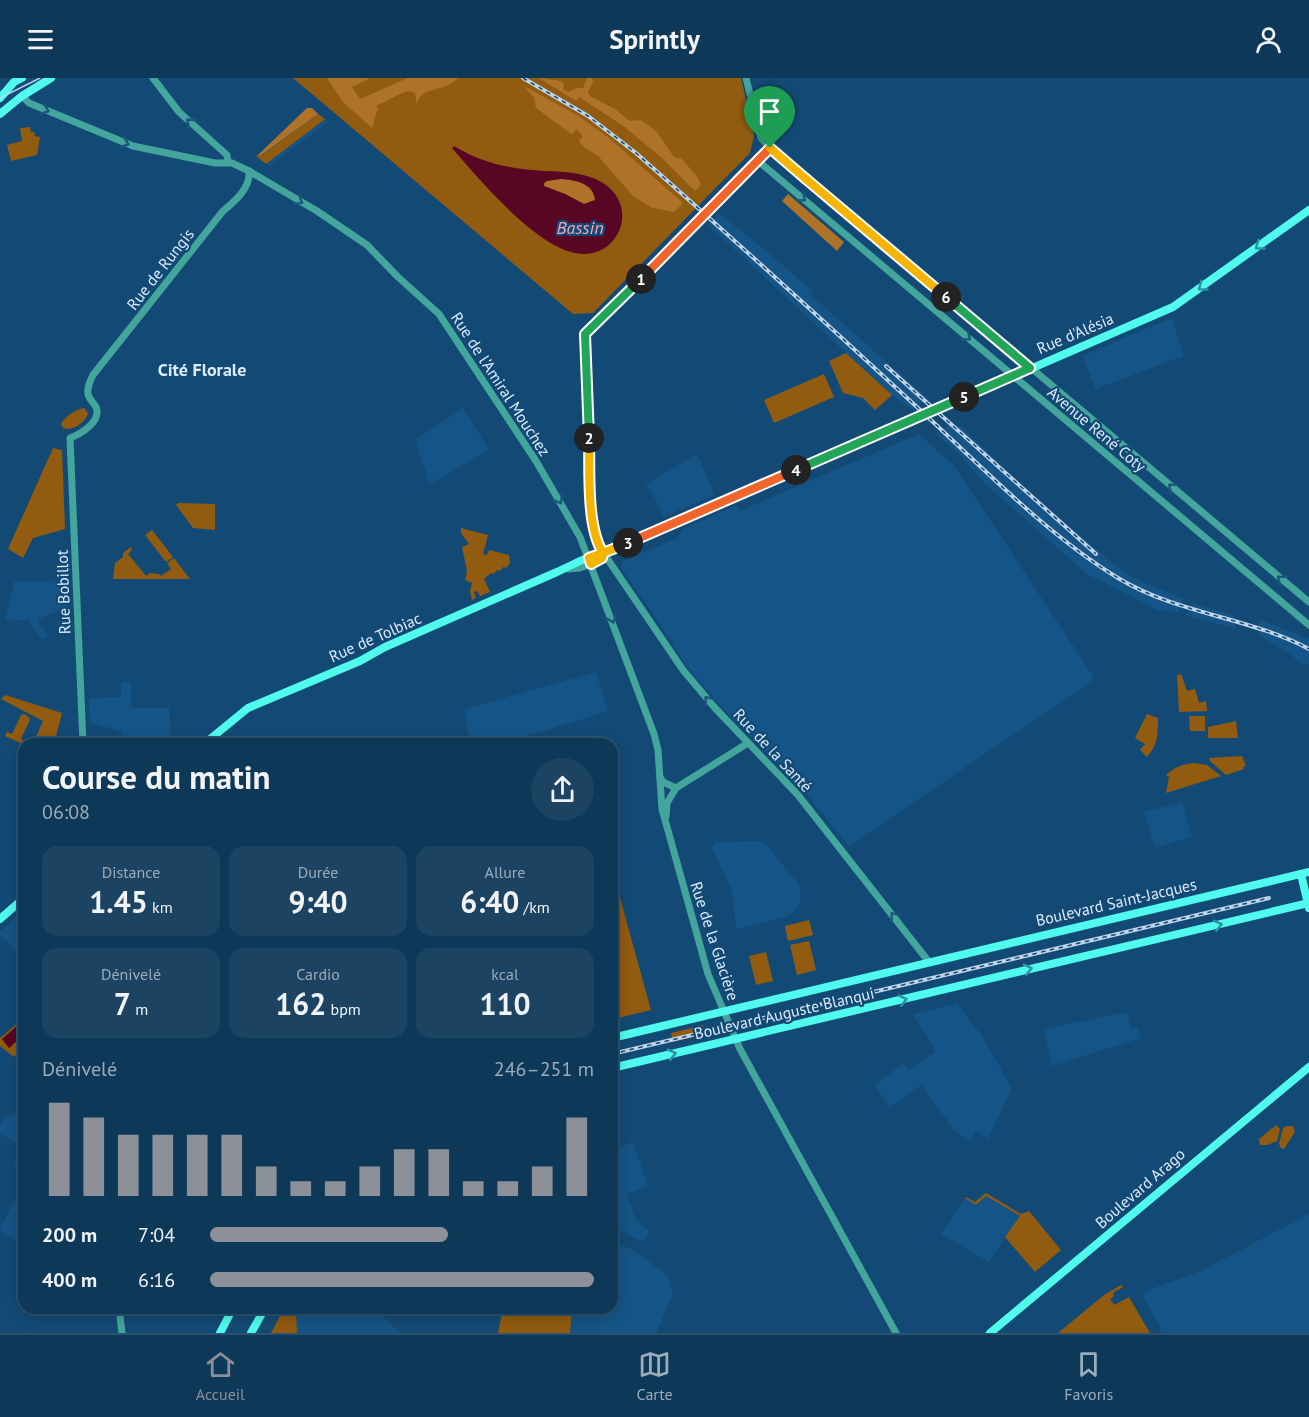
<!DOCTYPE html>
<html lang="fr">
<head>
<meta charset="utf-8">
<style>
	:root { --surface:#0e3858; --page:#1c4361; --text:#f1f3f6; --muted:#9bacba; --line:#2e526e; --accent:#8c9099 }
	body { margin:0; font-family:"PT Sans",sans-serif; background:var(--page); color:var(--text); height:100vh; display:flex; flex-direction:column; font-size:22px; white-space:nowrap }
	* { box-sizing:border-box; margin:0 }
	p { font-size:20px; color:var(--muted) }
	.icon { flex:none; width:33px; height:33px; fill:none; stroke:currentColor; stroke-width:2; stroke-linecap:round; stroke-linejoin:round }
	.map { position:relative; flex:1; overflow:hidden }
	.details { position:absolute; left:18px; top:660px; width:600px; height:576px; display:flex; flex-direction:column; background:var(--surface); border-radius:18px; box-shadow:0 3px 15px #0003,0 0 0 2px var(--line) }
	.details>* { flex:none }
	.pin { position:absolute; display:grid; place-items:center; width:51px; height:51px; color:#fff; margin:-62px -26px; border-radius:50% 50% 50% 0; rotate:-45deg; box-shadow:0 0 6px #0007 }
	.pin .icon { rotate:45deg }
	.km { position:absolute; width:30px; height:30px; margin:-15px; border-radius:50%; background:#222; color:#fff; font-size:16px; line-height:30px; text-align:center }
	.round { display:grid; place-items:center; flex:none; width:63px; height:63px; border-radius:32px; background:var(--page) }
	.headline { display:flex; align-items:center; justify-content:space-between; height:102px; padding:0 24px }
	h1 { font-size:33px; font-weight:600; line-height:45px }
	.stats { display:grid; grid-template-columns:repeat(3,1fr); gap:9px; height:102px; padding:6px 24px }
	.stats div { display:grid; align-content:center; border-radius:15px; background:var(--page); text-align:center }
	.stats b { font-size:30px; font-weight:600 }
	.stats small { font-size:16px; font-weight:400 }
	.stats p { font-size:16px }
	.chart { height:168px; padding:12px 24px }
	.chart p { display:flex; justify-content:space-between }
	.chart svg { width:100%; height:108px; margin-top:6px; stroke:var(--accent); stroke-width:6 }
	ul { padding:0 24px; list-style:none; font-size:20px }
	li { display:grid; grid-template-columns:96px 72px 1fr; align-items:center; height:45px }
	li i { height:15px; border-radius:8px; background:var(--accent) }
	header { display:flex; justify-content:space-between; align-items:center; height:78px; padding:0 24px; background:var(--surface); font-size:27px; font-weight:600 }
	.dock { display:flex; justify-content:space-around; align-items:center; height:84px; border-top:2px solid var(--line); background:var(--surface); font-size:16px; color:var(--muted) }
	.dock a { display:grid; justify-items:center; gap:3px }
	.dock .current { color:var(--accent) }
	.map>svg:first-child { display:block }
	.built { fill:#155486 }
	.green { fill:#915b10 }
	.forest { fill:#ae7228 }
	.water { fill:#590524; fill-rule:evenodd }
	.lines { fill:none; stroke-linecap:round; stroke-linejoin:round }
	.minor { stroke:#44a59d; stroke-width:7 }
	.major { stroke:#50fbee; stroke-width:8 }
	.tram { stroke:#bfd4e8; stroke-width:1.5 }
	.rail-casing { stroke:#bfd4e8; stroke-width:4 }
	.rail { stroke:#134a75; stroke-width:1.5; stroke-dasharray:4.5; stroke-linecap:butt }
	.oneway { stroke:#1a587b }
	.oneway2 { stroke:#2b91a5 }
	.split-1-casing { stroke:#fff; stroke-width:12 }
	.split-2-casing { stroke:#fff; stroke-width:12 }
	.split-3-casing { stroke:#fff; stroke-width:12 }
	.split-4-casing { stroke:#fff; stroke-width:12 }
	.split-5-casing { stroke:#fff; stroke-width:12 }
	.split-6-casing { stroke:#fff; stroke-width:12 }
	.split-7-casing { stroke:#fff; stroke-width:12 }
	.split-8-casing { stroke:#fff; stroke-width:12 }
	.split-1 { stroke:#f0652b; stroke-width:8 }
	.split-2 { stroke:#22a559; stroke-width:8 }
	.split-3 { stroke:#f5b400; stroke-width:8 }
	.split-4 { stroke:#f0652b; stroke-width:8 }
	.split-5 { stroke:#22a559; stroke-width:8 }
	.split-6 { stroke:#22a559; stroke-width:8 }
	.split-7 { stroke:#f5b400; stroke-width:8 }
	.split-8 { stroke:#f5b400; stroke-width:8 }
	.labels { text-anchor:middle; stroke-width:4.5; stroke-linejoin:round; paint-order:stroke }
	.street-label { font-size:16px; fill:#dbebfb; stroke:#134a75 }
	.water-label { font-size:18px; font-style:italic; fill:#faa4b4; stroke:#134a75 }
	.neighbourhood-label { font-size:18px; font-weight:bold; fill:#dbebfb; stroke:#134a75 }
</style>
</head>
<body>
<header><svg class="icon" aria-label="menu" viewBox="0 0 24 24"><path d="M4 6h16M4 12h16M4 18h16"/></svg>Sprintly<svg class="icon" aria-label="person" viewBox="0 0 24 24"><circle cx="12" cy="8" r="4"/><path d="M4 21q1-7 8-7t8 7"/></svg></header>
<div class="map">
<svg width="1309" height="1255" viewBox="0 0 1309 1255">
	<rect width="100%" height="100%" fill="#134a75"/>
	<g class="built">
		<polygon points="307,30 312,30 328,44 269,88 259,76"/>
		<polygon points="719,135 776,181 813,214 811,217 929,322 910,331 892,317 708,147"/>
		<polygon points="1169,241 1173,242 1183,278 1096,311 1082,278"/>
		<polygon points="463,330 489,372 430,406 415,362"/>
		<polygon points="952,345 961,349 1041,425 1121,492 1134,500 1184,521 1178,534 1159,533 1087,496 981,402 960,377 936,356"/>
		<polygon points="919,356 955,389 1093,598 1092,603 851,767 848,767 795,702 733,642 688,590 672,566 673,565 621,490 623,483 678,460 682,451 737,427 739,433"/>
		<polygon points="697,376 715,417 663,439 656,422 646,406"/>
		<polygon points="66,502 67,529 37,542 48,558 46,560 42,562 28,542 5,543 14,504"/>
		<polygon points="1192,525 1233,537 1235,550 1186,538"/>
		<polygon points="1261,542 1309,561 1309,586 1301,585 1289,575 1259,558 1258,545"/>
		<polygon points="596,594 608,633 501,666 469,666 465,631"/>
		<polygon points="122,604 131,604 131,630 169,630 172,666 122,666 121,654 90,644 89,620 121,619"/>
		<polygon points="1182,724 1192,759 1155,770 1144,734"/>
		<polygon points="763,763 798,805 801,816 800,825 795,833 785,839 736,851 732,812 712,770 715,765 723,764"/>
		<polygon points="16,839 24,848 24,881 0,856 0,854"/>
		<polygon points="957,926 982,958 1010,1007 1011,1012 988,1061 976,1053 970,1063 955,1053 921,1007 890,1029 874,1007 904,985 909,992 936,974 913,936"/>
		<polygon points="1127,934 1132,951 1138,950 1141,960 1052,988 1044,951"/>
		<polygon points="22,1034 24,1035 24,1093 13,1086 21,1069 0,1055 0,1047 4,1040"/>
		<polygon points="633,1064 648,1108 627,1116 637,1143 650,1154 643,1164 612,1149 612,1081 615,1070"/>
		<polygon points="24,1104 24,1167 0,1153 0,1151"/>
		<polygon points="986,1118 1020,1138 989,1184 941,1156 965,1120 976,1127"/>
		<polygon points="1309,1136 1309,1255 1162,1255 1159,1251 1161,1249 1143,1220 1146,1213 1201,1193"/>
		<polygon points="612,1162 636,1174 668,1198 673,1216 656,1255 570,1255 572,1230 612,1230"/>
		<polygon points="285,1230 375,1230 400,1255 271,1255"/>
	</g>
	<g class="green">
		<polygon points="293,0 741,0 754,58 750,75 593,235 573,236"/>
		<polygon points="318,36 325,41 266,86 256,78 259,76 261,78"/>
		<polygon points="30,49 31,54 34,54 35,58 40,59 37,77 11,83 7,67 22,63 20,50"/>
		<polygon points="846,275 892,317 875,332 863,320 843,315 829,283"/>
		<polygon points="824,296 834,319 774,345 764,322"/>
		<path d="M 84,330 L 88,335 C 86,344 72,354 63,350 L 61,346 C 64,339 76,331 84,330 Z"/>
		<polygon points="53,370 62,372 65,451 33,460 23,480 8,471"/>
		<polygon points="178,425 215,426 215,452 193,450 176,427"/>
		<polygon points="461,450 488,457 483,476 487,477 489,472 509,477 510,485 506,490 503,489 500,493 497,492 494,496 491,495 484,501 490,514 480,518 477,513 474,514 476,520 472,522 470,513 472,505 465,502 467,493 462,469 469,466 461,455"/>
		<polygon points="152,452 173,479 166,484 145,457"/>
		<polygon points="131,469 132,472 128,476 146,498 150,495 159,496 161,498 171,491 167,485 174,480 190,501 113,501 115,485 123,479 123,475"/>
		<polygon points="1181,596 1187,613 1195,611 1199,625 1206,623 1207,633 1179,634 1177,597"/>
		<polygon points="5,617 62,635 54,666 33,666 43,643 1,621"/>
		<polygon points="24,636 29,639 30,642 21,661 25,663 23,666 5,658 7,654 12,656 21,637"/>
		<path d="M 1147,636 L 1158,640 C 1158,656 1158,667 1147,679 L 1140,672 L 1145,666 L 1135,660 Z"/>
		<polygon points="1189,638 1205,638 1205,653 1190,653"/>
		<polygon points="1236,643 1238,660 1208,660 1208,649"/>
		<polygon points="1242,678 1246,688 1243,689 1244,691 1226,697 1210,683 1209,680"/>
		<path d="M 1194,685 L 1207,687 L 1221,698 L 1166,715 L 1169,699 L 1166,697 C 1174,689 1183,686 1194,685 Z"/>
		<polygon points="612,798 614,798 651,932 618,940 612,918"/>
		<polygon points="809,842 813,857 788,863 785,848"/>
		<polygon points="809,863 816,892 797,897 790,867"/>
		<polygon points="766,874 773,903 756,907 749,878"/>
		<polygon points="24,940 24,969 14,979 0,968 0,960"/>
		<polygon points="703,947 705,956 673,964 671,955"/>
		<polygon points="1276,1047 1280,1051 1277,1063 1267,1067 1260,1067 1259,1061"/>
		<polygon points="1287,1048 1293,1048 1295,1054 1284,1071 1281,1070 1279,1066 1283,1050"/>
		<polygon points="986,1115 1021,1136 1029,1133 1061,1172 1035,1194 1005,1159 1020,1138 986,1118 976,1127 965,1120 966,1119 975,1124"/>
		<polygon points="1121,1207 1123,1209 1113,1215 1114,1218 1110,1221 1114,1227 1129,1219 1150,1255 1058,1255 1104,1217"/>
		<polygon points="503,1230 572,1230 570,1255 498,1255"/>
		<polygon points="296,1235 297,1255 271,1255 281,1236"/>
	</g>
	<g class="forest">
		<path d="M 327,0 L 370,0 L 352,9 L 360,21 L 408,0 L 458,0 C 445,15 420,7 417,27 L 415,15 L 409,13 C 397,16 388,23 376,28 L 378,30 L 372,50 L 343,24 Z"/>
		<polygon points="539,0 562,3 564,8 563,11 568,14 576,10 583,10 587,0 592,0 593,4 588,14 590,18 615,31 630,43 641,42 656,53 674,79 682,81 698,100 701,107 695,113 663,81 622,47 579,19 576,23"/>
		<polygon points="524,8 577,37 609,60 683,125 674,134 652,130 634,119 598,78 585,70 579,63 583,58 576,51 573,56 570,55 536,30 534,20"/>
		<polygon points="307,30 312,30 318,36 260,78 259,76"/>
		<path d="M 554,101 C 569,100 594,104 595,122 L 584,126 L 565,116 L 544,108 L 545,104 Z"/>
		<polygon points="788,116 844,164 837,173 782,123"/>
	</g>
	<g class="water">
		<path d="M 454,68 C 483,86 512,91 545,93 C 565,94 585,94 603,105 C 641,129 618,184 575,175 C 533,166 480,102 452,70 ZM 561,101 C 575,102 594,105 595,122 L 584,126 L 565,116 L 544,108 L 544,105 L 547,103 Z"/>
		<polygon points="19,946 24,951 24,957 9,970 2,961"/>
	</g>
	<g class="lines">
		<g class="minor">
			<polyline points="153,0 179,34 227,77 228,84"/>
			<polyline points="746,0 761,60 770,70 1309,524"/>
			<polyline points="22,18 29,25 133,68 215,85 232,85 249,93 317,133 367,167 398,199 439,236 536,383 580,459 654,656 658,672 662,731 708,896 740,971 896,1255"/>
			<polyline points="770,70 585,256 592,443 594,456 598,467 683,592 715,630 798,717 929,884"/>
			<polyline points="757,82 1309,547"/>
			<polyline points="568,491 580,490 600,482 603,475"/>
			<path d="M 83,666 L 70,360 C 81,356 102,343 96,329 C 93,324 89,321 88,316 C 87,309 90,303 93,297 L 223,133 C 234,124 251,110 249,93"/>
			<polyline points="660,699 663,704 676,710"/>
			<polyline points="666,738 667,725 676,710 748,665"/>
			<polyline points="119,1230 122,1255"/>
		</g>
		<g class="major">
			<polyline points="0,20 14,4 22,0"/>
			<polyline points="0,36 22,18 51,0"/>
			<polyline points="204,666 248,630 360,583 385,569 557,494 582,482 617,470 1173,229 1309,132"/>
			<polyline points="1301,796 1309,830"/>
			<polyline points="0,841 24,820"/>
			<polyline points="612,960 1309,794"/>
			<polyline points="612,990 1309,825"/>
			<polyline points="220,1255 233,1230"/>
			<polyline points="251,1255 265,1230"/>
			<polyline points="990,1255 1309,989"/>
		</g>
		<polyline class="tram" points="0,20 40,0"/>
		<defs>
			<g id="rail">
				<path d="M 523,0 L 588,38 L 636,75 C 731,159 825,244 918,330 C 980,387 1047,457 1118,500 C 1177,536 1249,539 1309,571"/>
				<polyline points="886,288 1096,476"/>
				<polyline points="612,976 1269,820"/>
			</g>
		</defs>
		<use href="#rail" class="rail-casing"/>
		<use href="#rail" class="rail"/>
	</g>
	<defs><path id="oneway-chevron" d="M-2-3.5L2.5 0L-2 3.5" fill="none" stroke-width="1.6" stroke-linecap="round" stroke-linejoin="round" transform="scale(1.5)"/></defs>
	<g class="oneway">
		<use href="#oneway-chevron" transform="translate(45 32) rotate(22)"/>
		<use href="#oneway-chevron" transform="translate(190 44) rotate(-139)"/>
		<use href="#oneway-chevron" transform="translate(125 65) rotate(20)"/>
		<use href="#oneway-chevron" transform="translate(802 120) rotate(40)"/>
		<use href="#oneway-chevron" transform="translate(299 123) rotate(30)"/>
		<use href="#oneway-chevron" transform="translate(967 259) rotate(40)"/>
		<use href="#oneway-chevron" transform="translate(1172 409) rotate(-140)"/>
		<use href="#oneway-chevron" transform="translate(559 422) rotate(59)"/>
		<use href="#oneway-chevron" transform="translate(1281 501) rotate(-141)"/>
		<use href="#oneway-chevron" transform="translate(612 541) rotate(70)"/>
		<use href="#oneway-chevron" transform="translate(708 622) rotate(-131)"/>
		<use href="#oneway-chevron" transform="translate(894 838) rotate(-128)"/>
	</g>
	<g class="oneway2">
		<use href="#oneway-chevron" transform="translate(1259 168) rotate(144)"/>
		<use href="#oneway-chevron" transform="translate(1202 209) rotate(144)"/>
		<use href="#oneway-chevron" transform="translate(1218 847) rotate(-13)"/>
		<use href="#oneway-chevron" transform="translate(1028 891) rotate(-13)"/>
		<use href="#oneway-chevron" transform="translate(903 922) rotate(-14)"/>
		<use href="#oneway-chevron" transform="translate(672 976) rotate(-13)"/>
	</g>
	<g class="lines">
		<defs>
			<polyline id="split-1" points="641,201 770,70"/>
			<polyline id="split-2" points="589,360 585,256 641,201"/>
			<path id="split-3" d="M 589,360 C 590,392 586,448 603,475 L 589,480 L 591,486 L 602,480 L 603,475 L 628,465"/>
			<polyline id="split-4" points="628,465 796,392"/>
			<polyline id="split-5" points="796,392 964,319"/>
			<polyline id="split-6" points="946,219 1030,290 964,319"/>
			<polyline id="split-7" points="806,101 946,219"/>
			<polyline id="split-8" points="770,70 806,101"/>
		</defs>
		<use href="#split-1" class="split-1-casing"/>
		<use href="#split-2" class="split-2-casing"/>
		<use href="#split-3" class="split-3-casing"/>
		<use href="#split-4" class="split-4-casing"/>
		<use href="#split-5" class="split-5-casing"/>
		<use href="#split-6" class="split-6-casing"/>
		<use href="#split-7" class="split-7-casing"/>
		<use href="#split-8" class="split-8-casing"/>
		<use href="#split-1" class="split-1"/>
		<use href="#split-2" class="split-2"/>
		<use href="#split-3" class="split-3"/>
		<use href="#split-4" class="split-4"/>
		<use href="#split-5" class="split-5"/>
		<use href="#split-6" class="split-6"/>
		<use href="#split-7" class="split-7"/>
		<use href="#split-8" class="split-8"/>
	</g>
	<g class="labels">
		<g class="street-label">
			<text transform="translate(160 191) rotate(-52)" y="6">Rue de Rungis</text>
			<text transform="translate(1075 255) rotate(-23)" y="6">Rue d'Alésia</text>
			<text transform="translate(501 306) rotate(57)" y="6">Rue de l'Amiral Mouchez</text>
			<text transform="translate(1097 351) rotate(40)" y="6">Avenue René Coty</text>
			<text transform="translate(63 514) rotate(-92)" y="6">Rue Bobillot</text>
			<text transform="translate(375 559) rotate(-24)" y="6">Rue de Tolbiac</text>
			<text transform="translate(773 672) rotate(47)" y="6">Rue de la Santé</text>
			<text transform="translate(1116 824) rotate(-13)" y="6">Boulevard Saint-Jacques</text>
			<text transform="translate(715 863) rotate(72)" y="6">Rue de la Glacière</text>
			<text transform="translate(784 935) rotate(-13)" y="6">Boulevard Auguste Blanqui</text>
			<text transform="translate(1140 1110) rotate(-41)" y="6">Boulevard Arago</text>
		</g>
		<g class="water-label">
			<text x="580" y="156">Bassin</text>
		</g>
		<g class="neighbourhood-label">
			<text x="202" y="298">Cité Florale</text>
		</g>
	</g>
</svg>
<div class="pin" style="left:770px;top:70px;background:#1e9e55"><svg class="icon" aria-label="arrive" viewBox="0 0 24 24"><path d="M6 21V4h12l-3 4 3 4H6"/></svg></div>
<b class="km" style="left:641px;top:201px">1</b>
<b class="km" style="left:589px;top:360px">2</b>
<b class="km" style="left:628px;top:465px">3</b>
<b class="km" style="left:796px;top:392px">4</b>
<b class="km" style="left:964px;top:319px">5</b>
<b class="km" style="left:946px;top:219px">6</b>
<section class="details">
<div class="headline"><div><h1>Course du matin</h1><p>06:08</p></div><a class="round"><svg class="icon" aria-label="share" viewBox="0 0 24 24"><path d="M12 15V3M7 8l5-5 5 5M5 13v7h14v-7"/></svg></a></div>
<div class="stats">
<div><p>Distance</p><b>1.45<small> km</small></b></div>
<div><p>Durée</p><b>9:40</b></div>
<div><p>Allure</p><b>6:40<small> /km</small></b></div>
</div>
<div class="stats">
<div><p>Dénivelé</p><b>7<small> m</small></b></div>
<div><p>Cardio</p><b>162<small> bpm</small></b></div>
<div><p>kcal</p><b>110</b></div>
</div>
<div class="chart"><p><span>Dénivelé</span>246–251 m</p>
<svg viewBox="0 0 160 44" preserveAspectRatio="none"><path d="M5 44V6M15 44V12M25 44V19M35 44V19M45 44V19M55 44V19M65 44V32M75 44V38M85 44V38M95 44V32M105 44V25M115 44V25M125 44V38M135 44V38M145 44V32M155 44V12"/></svg>
</div>
<ul>
<li><b>200 m</b>7:04<i style="width:62%"></i></li>
<li><b>400 m</b>6:16<i style="width:100%"></i></li>
</ul>
</section>
</div>
<nav class="dock">
<a class="current"><svg class="icon" aria-label="home" viewBox="0 0 24 24"><path d="M3 11l9-7 9 7M6 9v11h12V9"/></svg>Accueil</a>
<a><svg class="icon" aria-label="map" viewBox="0 0 24 24"><path d="M3 6l6-2 6 2 6-2v14l-6 2-6-2-6 2zM9 4v14M15 6v14"/></svg>Carte</a>
<a><svg class="icon" aria-label="saved" viewBox="0 0 24 24"><path d="M7 4h10v16l-5-4-5 4z"/></svg>Favoris</a>
</nav>
</body>
</html>
